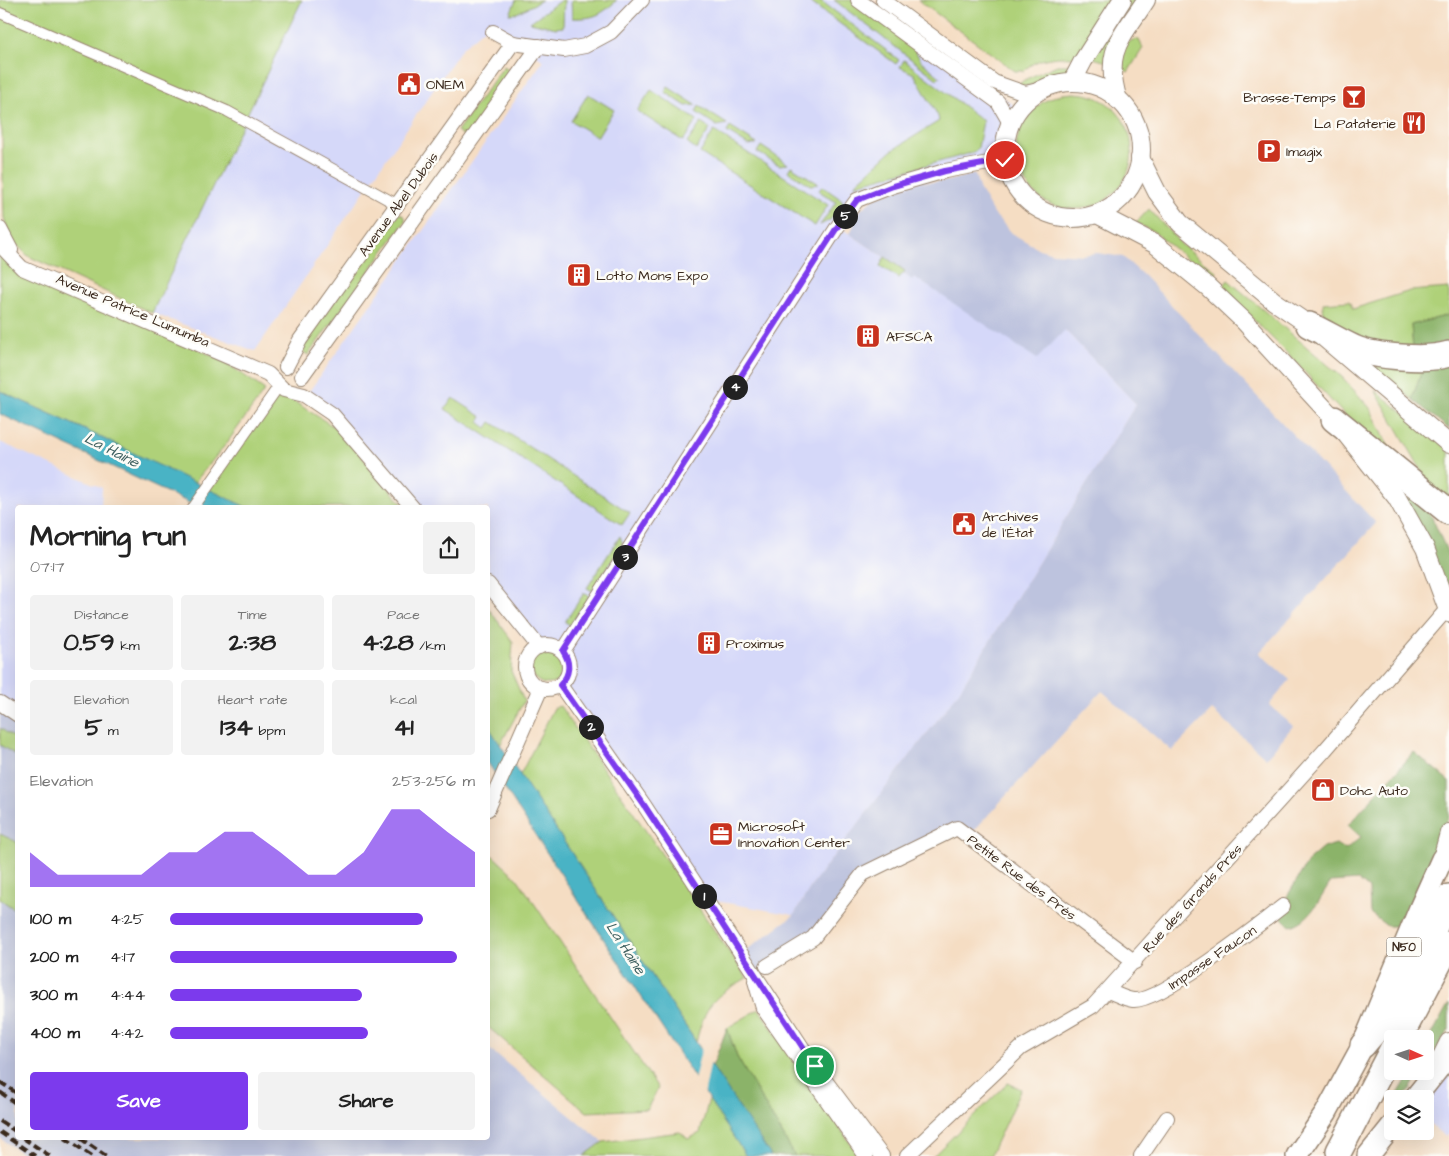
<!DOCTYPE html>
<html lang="en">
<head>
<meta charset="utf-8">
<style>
	:root { --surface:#fff; --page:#f2f2f2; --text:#222; --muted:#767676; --accent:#7c3aed }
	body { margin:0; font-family:"Architects Daughter",sans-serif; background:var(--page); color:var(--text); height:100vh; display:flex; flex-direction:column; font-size:19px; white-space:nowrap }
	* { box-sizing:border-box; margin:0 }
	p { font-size:16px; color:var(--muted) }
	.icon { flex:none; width:28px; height:28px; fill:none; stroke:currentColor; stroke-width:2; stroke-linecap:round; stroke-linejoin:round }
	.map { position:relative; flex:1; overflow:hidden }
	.side { position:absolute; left:15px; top:505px; width:475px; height:635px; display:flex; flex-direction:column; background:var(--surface); border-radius:5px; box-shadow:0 5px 20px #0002 }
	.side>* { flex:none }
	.needle { width:32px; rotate:93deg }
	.tools { position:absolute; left:1384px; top:1030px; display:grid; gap:10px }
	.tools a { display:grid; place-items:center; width:50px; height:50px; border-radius:5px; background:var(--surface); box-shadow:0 5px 20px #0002; font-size:25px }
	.pin { position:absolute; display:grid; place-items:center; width:42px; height:42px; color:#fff; margin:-21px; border:2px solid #fff; border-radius:50%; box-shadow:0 1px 5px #0007 }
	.km { position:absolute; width:25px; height:25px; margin:-12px; border-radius:50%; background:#222; color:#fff; font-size:14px; line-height:25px; text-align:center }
	.round { display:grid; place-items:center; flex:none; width:52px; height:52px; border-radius:5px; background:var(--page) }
	.headline { display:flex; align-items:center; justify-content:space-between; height:85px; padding:0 15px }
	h1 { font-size:28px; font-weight:700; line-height:38px }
	.stats { display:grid; grid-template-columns:repeat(3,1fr); gap:8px; height:85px; padding:5px 15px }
	.stats div { display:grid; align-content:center; border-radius:5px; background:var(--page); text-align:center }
	.stats b { font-size:25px; font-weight:700 }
	.stats small { font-size:14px; font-weight:400 }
	.stats p { font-size:14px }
	.chart { height:140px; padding:10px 15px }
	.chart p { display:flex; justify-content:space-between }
	.chart svg { width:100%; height:90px; margin-top:5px; fill:var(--accent); opacity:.7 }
	.cta { display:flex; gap:10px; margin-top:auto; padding:10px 15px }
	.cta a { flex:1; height:58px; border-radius:5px; background:var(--accent); color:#fff; font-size:20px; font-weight:700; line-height:58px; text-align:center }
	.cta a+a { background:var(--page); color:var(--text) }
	ul { padding:0 15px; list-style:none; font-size:16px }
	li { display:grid; grid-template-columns:80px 60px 1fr; align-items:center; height:38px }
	li i { height:12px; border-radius:6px; background:var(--accent) }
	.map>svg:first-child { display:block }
	.built { fill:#d5d8f9 }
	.industrial { fill:#bdc3de }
	.green { fill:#afd179; stroke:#757e4c }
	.forest { fill:#8bb369; stroke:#636e44 }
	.water { fill:#48b3c5; stroke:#426e72 }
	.pier { fill:#f5ddc3 }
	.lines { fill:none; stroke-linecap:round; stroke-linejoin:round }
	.pedestrian-casing { stroke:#988470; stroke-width:12 }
	.minor-casing { stroke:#988470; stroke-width:16 }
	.tertiary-casing { stroke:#988470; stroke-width:20 }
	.primary-casing { stroke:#988470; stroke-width:24 }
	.motorway-casing { stroke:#988470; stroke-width:28 }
	.pedestrian { stroke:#fff; stroke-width:10 }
	.minor { stroke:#fff; stroke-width:14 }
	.tertiary { stroke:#fff; stroke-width:18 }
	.primary { stroke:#fff; stroke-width:21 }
	.motorway { stroke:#fff; stroke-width:25 }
	.rail { stroke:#3b2a1e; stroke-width:4; stroke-dasharray:8 4; stroke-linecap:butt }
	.route-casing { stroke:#fff; stroke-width:10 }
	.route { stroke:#7c3aed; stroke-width:6 }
	.labels { text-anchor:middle; stroke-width:5; stroke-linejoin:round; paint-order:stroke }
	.shield { fill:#fdfcf7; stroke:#75695f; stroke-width:1 }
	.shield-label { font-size:12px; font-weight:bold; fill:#3b2a1e }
	.poi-label { font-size:14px; fill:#3b2a1e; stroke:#fdfcf7; text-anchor:start }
	.street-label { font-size:14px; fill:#3b2a1e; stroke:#fdfcf7 }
	.water-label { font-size:15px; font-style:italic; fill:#406161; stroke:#fdfcf7 }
</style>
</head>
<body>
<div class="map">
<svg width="1449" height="1156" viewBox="0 0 1449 1156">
	<rect width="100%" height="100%" fill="#fdfcf7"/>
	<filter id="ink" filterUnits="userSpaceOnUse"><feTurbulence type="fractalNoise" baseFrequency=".02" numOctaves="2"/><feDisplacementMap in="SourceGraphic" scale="10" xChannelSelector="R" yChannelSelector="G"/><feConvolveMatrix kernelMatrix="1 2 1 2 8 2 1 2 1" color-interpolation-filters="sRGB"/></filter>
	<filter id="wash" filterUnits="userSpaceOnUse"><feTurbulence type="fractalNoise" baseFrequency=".0096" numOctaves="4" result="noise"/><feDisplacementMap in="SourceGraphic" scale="20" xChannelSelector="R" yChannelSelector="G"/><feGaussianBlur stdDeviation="1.12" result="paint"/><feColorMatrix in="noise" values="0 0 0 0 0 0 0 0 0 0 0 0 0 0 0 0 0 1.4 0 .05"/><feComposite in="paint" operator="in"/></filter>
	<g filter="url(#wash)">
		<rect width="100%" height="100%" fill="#f5ddc3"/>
		<g class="built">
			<polygon points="302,0 871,0 1019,109 1010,123 1005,141 1005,160 857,200 838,226 905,271 903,274 912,279 914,277 990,326 1065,330 1136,404 958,693 813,883 794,915 705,899 547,667 488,593 488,508 416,507 308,393 543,61 525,45 486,27 462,48 255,351 152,313"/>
			<polygon points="0,442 102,488 101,507 18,508 17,715 0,703"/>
			<polygon points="1449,1072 1449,1134 1446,1137 1425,1121 1425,1099 1423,1099"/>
		</g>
		<g class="industrial">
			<polygon points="975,174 979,188 993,213 1013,234 1039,249 1053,253 1082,255 1097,253 1123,257 1144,276 1376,523 1259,653 1290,680 1269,705 1293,726 1266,758 1212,710 1172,751 1102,691 969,836 957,828 863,874 813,938 754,976 740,955 794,915 813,883 958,693 1136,404 1065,330 1037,359 914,277 912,280 903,273 905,271 850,234 860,210 876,197 918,183 947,181"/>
			<polygon points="0,707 18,719 18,1138 488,1138 488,1048 603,1142 584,1156 26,1156 0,1138"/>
		</g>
		<g class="green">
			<polygon points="0,0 302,0 152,313 28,256 11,239 4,218 2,132 0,121"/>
			<polygon points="516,0 542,0 517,13 510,14"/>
			<polygon points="561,0 564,0 563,27 556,28 530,22"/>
			<path d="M 571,0 L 617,0 C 601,15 594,19 572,18 Z"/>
			<polygon points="807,0 820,0 899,60 896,64"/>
			<polygon points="834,0 851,0 912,45 921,61 940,77 937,79"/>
			<path d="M 918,0 L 1118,0 L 1081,57 C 1061,57 1038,55 1024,71 L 1015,71 Z"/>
			<polygon points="1127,0 1141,0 1107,62 1090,57"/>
			<polygon points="1135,39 1139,40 1143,48 1128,72 1117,65 1125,44"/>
			<polygon points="904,60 983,121 978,148 975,152 854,185 891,151 939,121 938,116 914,74 900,67"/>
			<path d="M 1057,65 L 1075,65 C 1067,77 1031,87 1016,87 L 1024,80 Z"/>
			<polygon points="504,66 511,71 510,74 468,135 464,136 457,131"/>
			<polygon points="668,87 696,105 686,106 665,92"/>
			<polygon points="651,90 697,120 683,141 637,111"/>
			<circle cx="1074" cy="151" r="58"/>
			<polygon points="588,94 614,110 597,137 571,121"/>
			<polygon points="699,106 727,124 717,126 696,112"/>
			<polygon points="701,123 710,129 696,150 687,143"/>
			<polygon points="730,127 757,144 748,145 727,132"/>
			<polygon points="714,131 828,205 815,226 700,153"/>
			<polygon points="761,146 788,164 779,165 757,152"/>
			<polygon points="791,166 819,184 810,185 788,171"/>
			<polygon points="822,186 842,200 843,204 830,220 820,225 836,202 819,191"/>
			<polygon points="1149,209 1182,245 1217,272 1212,279 1153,231 1136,223"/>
			<polygon points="399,213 405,217 405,222 308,355 299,349"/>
			<polygon points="0,253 225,362 265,390 226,444 194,483 77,426 0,391"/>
			<polygon points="885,257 905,271 899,278 880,266"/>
			<polygon points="1228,280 1342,377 1370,408 1394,457 1362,434 1290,356 1222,288"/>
			<path d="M 1449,288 L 1449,315 L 1411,325 L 1413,348 C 1380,346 1353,335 1324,319 L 1323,303 L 1349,301 L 1353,309 L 1410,291 Z"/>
			<polygon points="1364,361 1424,365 1412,399"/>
			<polygon points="276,390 339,430 405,507 246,507 206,490"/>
			<polygon points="1375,390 1449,450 1449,501 1430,485"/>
			<polygon points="453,398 482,417 479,422 487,428 491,422 630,513 622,525 445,409"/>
			<polygon points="620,536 623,544 592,591 587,588"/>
			<polygon points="584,593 589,596 570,625 565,622"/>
			<polygon points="488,608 513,642 511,671 524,701 500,745 488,726"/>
			<circle cx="548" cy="666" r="18"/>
			<path d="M 560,706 L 747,978 C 713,997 706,1003 696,1042 L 520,775 L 554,708 Z"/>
			<polygon points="0,728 17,740 17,756 0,745"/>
			<polygon points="0,834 17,842 17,911 0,899"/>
			<polygon points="488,855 493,856 517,878 658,1088 647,1109 587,1112 488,1027"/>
			<polygon points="759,1009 859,1156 795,1156 737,1057 727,1028"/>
			<polygon points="1008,1083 1021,1089 990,1156 933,1156"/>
			<polygon points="709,1099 746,1156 584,1156 603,1142 680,1132 688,1139 700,1133"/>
		</g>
		<g class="forest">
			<polygon points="1449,315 1449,343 1413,348 1411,325"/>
			<polygon points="1449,360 1449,429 1412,399 1424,365"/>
			<polygon points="1401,484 1426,504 1446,549 1449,558 1449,595 1398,488"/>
			<path d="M 1414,752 L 1449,781 L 1449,816 L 1402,926 L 1387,926 L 1370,913 L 1369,889 L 1358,880 L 1331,882 C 1319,899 1311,921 1290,926 L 1282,918 L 1282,905 L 1309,860 L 1323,848 L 1336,844 L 1345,850 L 1361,837 L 1348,825 Z"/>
			<polygon points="1449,1003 1449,1030 1425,1066 1425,1047"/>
			<polygon points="727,1028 737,1057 795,1156 770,1156 712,1067"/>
			<polygon points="1412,1071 1422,1071 1403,1099 1395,1099"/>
		</g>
		<g class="water">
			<polygon points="0,391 77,426 246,507 198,507 0,414"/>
			<polygon points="488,726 771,1156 746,1156 488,763"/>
		</g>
		<polygon class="pier" points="702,1046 711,1060 704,1096 694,1081"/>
	</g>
	<g filter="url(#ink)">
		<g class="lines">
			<defs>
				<g id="pedestrian">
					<polyline points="0,13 227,111 398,205"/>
					<polyline points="193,508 276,390"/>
				</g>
				<g id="minor">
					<polyline points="858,0 998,102 1010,123"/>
					<polyline points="883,0 994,82 1025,93 1043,89"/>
					<polyline points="493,32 513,43 564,50 585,46 611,32 642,0"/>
					<polyline points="0,229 11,250"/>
					<polyline points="0,245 22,268 268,374 284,390 304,395 332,414 413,508"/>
					<polyline points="286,367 300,340 513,43"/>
					<polyline points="302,376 539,46"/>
					<polyline points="488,584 539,647"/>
					<circle cx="547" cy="667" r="22"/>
					<polyline points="563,651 838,226 857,200 893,186 945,171 1005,160"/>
					<polyline points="560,685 644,805 815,1067 882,1156"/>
					<polyline points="0,703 18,715"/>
					<polyline points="488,809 541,688"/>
					<polyline points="767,966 813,938 863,874 957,828 1135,962"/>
					<polyline points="755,981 763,1008 798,1058"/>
					<path d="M 1108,991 C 1116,994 1125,999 1133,1000 C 1159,1003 1259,925 1283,906"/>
					<polyline points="814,1082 866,1156"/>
					<polyline points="907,1156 1021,1048 1093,1006 1325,750 1448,608"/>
					<polyline points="1141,1156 1167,1118"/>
				</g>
				<g id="tertiary">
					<polyline points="1072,82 1083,61 1122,0"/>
					<circle cx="1073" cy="150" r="68"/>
					<path d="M 1118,100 C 1103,51 1121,39 1146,0"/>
					<polyline points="1140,158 1157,192 1180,223 1274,301 1309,325 1449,444"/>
					<polyline points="1097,214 1155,244 1208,287 1244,321 1334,419 1397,498 1425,548 1449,613"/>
					<polyline points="1442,859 1449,833"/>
					<polyline points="1437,1066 1449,1042"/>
				</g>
				<g id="primary">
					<polyline points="1414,1099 1449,1055"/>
					<polyline points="1297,1156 1326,1113 1363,1045 1420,908 1442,859 1449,850"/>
					<polyline points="1368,1156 1392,1126"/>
				</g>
				<g id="motorway">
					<path d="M 1309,325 C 1324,332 1339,341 1354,348 C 1375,357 1427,361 1449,354"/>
					<polyline points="1334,419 1449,512"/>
					<polyline points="1399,1039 1449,944"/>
					<polyline points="1363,1045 1391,1012 1411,976 1449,897"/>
					<polyline points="1339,1151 1392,1050"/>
				</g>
			</defs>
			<use href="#pedestrian" class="pedestrian-casing"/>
			<use href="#minor" class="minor-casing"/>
			<use href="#tertiary" class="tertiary-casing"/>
			<use href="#primary" class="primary-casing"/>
			<use href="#motorway" class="motorway-casing"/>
			<use href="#pedestrian" class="pedestrian"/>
			<use href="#minor" class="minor"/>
			<use href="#tertiary" class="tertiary"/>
			<use href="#primary" class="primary"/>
			<use href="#motorway" class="motorway"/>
			<g class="rail">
				<polyline points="0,1082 18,1094"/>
				<polyline points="0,1092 18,1105"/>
				<polyline points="0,1121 18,1133"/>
				<polyline points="0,1132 35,1156"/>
				<polyline points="23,1138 50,1156"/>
				<polyline points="65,1138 92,1156"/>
				<polyline points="80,1138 106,1156"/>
			</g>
		</g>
	</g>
	<g class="lines" filter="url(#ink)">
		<defs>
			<path id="route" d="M 815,1066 L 644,805 L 560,685 C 570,675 571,663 563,651 L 838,226 L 857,200 L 893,186 L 945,171 L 1005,160"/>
		</defs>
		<use href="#route" class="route-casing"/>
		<use href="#route" class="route"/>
	</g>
	<defs>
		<symbol id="civic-square" viewBox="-11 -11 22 22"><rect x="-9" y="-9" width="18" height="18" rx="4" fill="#c8321e" stroke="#fdfcf7"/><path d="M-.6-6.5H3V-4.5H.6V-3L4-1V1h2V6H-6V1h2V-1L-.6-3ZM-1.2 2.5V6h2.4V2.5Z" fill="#fff"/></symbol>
		<symbol id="bar-square" viewBox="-11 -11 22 22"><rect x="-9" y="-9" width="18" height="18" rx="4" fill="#c8321e" stroke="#fdfcf7"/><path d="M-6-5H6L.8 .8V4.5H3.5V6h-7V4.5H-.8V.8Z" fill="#fff"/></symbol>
		<symbol id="restaurant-square" viewBox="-11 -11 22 22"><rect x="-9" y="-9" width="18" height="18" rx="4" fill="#c8321e" stroke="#fdfcf7"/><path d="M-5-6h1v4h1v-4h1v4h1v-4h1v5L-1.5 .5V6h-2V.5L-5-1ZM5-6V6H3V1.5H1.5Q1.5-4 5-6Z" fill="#fff"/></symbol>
		<symbol id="parking-square" viewBox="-11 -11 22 22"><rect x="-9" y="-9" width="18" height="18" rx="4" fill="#c8321e" stroke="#fdfcf7"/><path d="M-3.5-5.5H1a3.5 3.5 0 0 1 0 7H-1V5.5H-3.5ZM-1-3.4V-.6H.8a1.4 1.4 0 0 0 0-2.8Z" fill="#fff"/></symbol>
		<symbol id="building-square" viewBox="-11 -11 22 22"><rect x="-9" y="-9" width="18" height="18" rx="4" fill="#c8321e" stroke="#fdfcf7"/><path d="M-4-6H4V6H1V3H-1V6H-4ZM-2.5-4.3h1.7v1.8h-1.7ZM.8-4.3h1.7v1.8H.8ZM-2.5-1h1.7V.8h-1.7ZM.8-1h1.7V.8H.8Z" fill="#fff"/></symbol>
		<symbol id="shop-square" viewBox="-11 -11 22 22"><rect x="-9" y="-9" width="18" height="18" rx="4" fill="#c8321e" stroke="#fdfcf7"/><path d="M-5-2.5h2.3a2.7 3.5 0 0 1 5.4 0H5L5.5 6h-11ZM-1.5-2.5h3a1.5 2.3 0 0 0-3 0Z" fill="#fff"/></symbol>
		<symbol id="office-square" viewBox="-11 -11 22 22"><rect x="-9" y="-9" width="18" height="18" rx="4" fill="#c8321e" stroke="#fdfcf7"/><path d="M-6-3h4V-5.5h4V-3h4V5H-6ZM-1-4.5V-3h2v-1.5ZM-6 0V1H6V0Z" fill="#fff"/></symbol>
	</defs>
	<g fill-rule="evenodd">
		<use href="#civic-square" x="395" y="70" width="28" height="28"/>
		<use href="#bar-square" x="1340" y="83" width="28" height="28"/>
		<use href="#restaurant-square" x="1400" y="109" width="28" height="28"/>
		<use href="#parking-square" x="1255" y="137" width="28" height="28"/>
		<use href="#building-square" x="565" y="261" width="28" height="28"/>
		<use href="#building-square" x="854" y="322" width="28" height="28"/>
		<use href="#civic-square" x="950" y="510" width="28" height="28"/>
		<use href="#building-square" x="695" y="629" width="28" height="28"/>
		<use href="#shop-square" x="1309" y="776" width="28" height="28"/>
		<use href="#office-square" x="707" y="820" width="28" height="28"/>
	</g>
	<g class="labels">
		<rect class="shield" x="1386.5" y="937.5" width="35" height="19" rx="4"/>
		<g class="shield-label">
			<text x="1404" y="951">N50</text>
		</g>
		<g class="poi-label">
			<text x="426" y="89">ONEM</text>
			<text x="1336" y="102" text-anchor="end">Brasse-Temps</text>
			<text x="1396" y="128" text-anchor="end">La Pataterie</text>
			<text x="1286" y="156">Imagix</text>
			<text x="596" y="280">Lotto Mons Expo</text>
			<text x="886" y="341">AFSCA</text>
			<text x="982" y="521">Archives<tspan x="982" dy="16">de l'État</tspan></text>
			<text x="726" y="648">Proximus</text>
			<text x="1340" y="795">Dohc Auto</text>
			<text x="738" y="831">Microsoft<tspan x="738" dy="16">Innovation Center</tspan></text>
		</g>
		<g class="street-label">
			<text transform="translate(398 204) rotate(-54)" y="5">Avenue Abel Dubois</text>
			<text transform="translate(133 310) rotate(23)" y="5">Avenue Patrice Lumumba</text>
			<text transform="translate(1022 877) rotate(37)" y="5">Petite Rue des Prés</text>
			<text transform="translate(1192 898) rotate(-48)" y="5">Rue des Grands Prés</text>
			<text transform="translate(1212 957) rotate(-34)" y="5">Impasse Faucon</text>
		</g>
		<g class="water-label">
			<text transform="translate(112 450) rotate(27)" y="5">La Haine</text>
			<text transform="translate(626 948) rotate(57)" y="5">La Haine</text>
		</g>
	</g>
</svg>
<div class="tools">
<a><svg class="needle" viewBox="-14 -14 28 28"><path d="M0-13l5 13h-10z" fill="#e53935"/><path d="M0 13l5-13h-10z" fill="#767676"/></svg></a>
<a><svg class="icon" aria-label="layers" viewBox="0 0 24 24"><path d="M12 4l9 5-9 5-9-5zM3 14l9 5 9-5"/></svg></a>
</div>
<div class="pin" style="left:815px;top:1066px;background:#1e9e55"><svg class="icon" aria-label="arrive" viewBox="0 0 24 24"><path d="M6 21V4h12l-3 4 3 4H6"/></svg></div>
<div class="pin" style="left:1005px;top:160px;background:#d93025"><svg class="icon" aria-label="check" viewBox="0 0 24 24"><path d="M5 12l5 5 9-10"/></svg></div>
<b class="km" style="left:704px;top:896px">1</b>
<b class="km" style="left:591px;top:727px">2</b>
<b class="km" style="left:625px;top:557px">3</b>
<b class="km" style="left:735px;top:387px">4</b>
<b class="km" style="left:845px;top:216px">5</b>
<section class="side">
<div class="headline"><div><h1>Morning run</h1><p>07:17</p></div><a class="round"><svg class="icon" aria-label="share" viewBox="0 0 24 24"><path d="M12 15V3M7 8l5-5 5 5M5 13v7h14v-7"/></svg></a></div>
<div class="stats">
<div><p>Distance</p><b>0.59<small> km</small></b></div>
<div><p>Time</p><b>2:38</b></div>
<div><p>Pace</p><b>4:28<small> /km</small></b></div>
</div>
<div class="stats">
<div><p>Elevation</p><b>5<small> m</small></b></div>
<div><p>Heart rate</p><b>134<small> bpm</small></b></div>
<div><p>kcal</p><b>41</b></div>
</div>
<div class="chart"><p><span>Elevation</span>253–256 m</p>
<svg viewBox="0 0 160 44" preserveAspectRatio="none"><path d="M0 44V27L10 38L20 38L30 38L40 38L50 27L60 27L70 17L80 17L90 27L100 38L110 38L120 27L130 6L140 6L150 17L160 27V44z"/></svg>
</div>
<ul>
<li><b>100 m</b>4:25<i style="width:83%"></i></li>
<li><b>200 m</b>4:17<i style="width:94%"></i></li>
<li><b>300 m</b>4:44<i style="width:63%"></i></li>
<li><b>400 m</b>4:42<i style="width:65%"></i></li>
</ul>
<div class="cta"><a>Save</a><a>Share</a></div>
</section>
</div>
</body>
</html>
